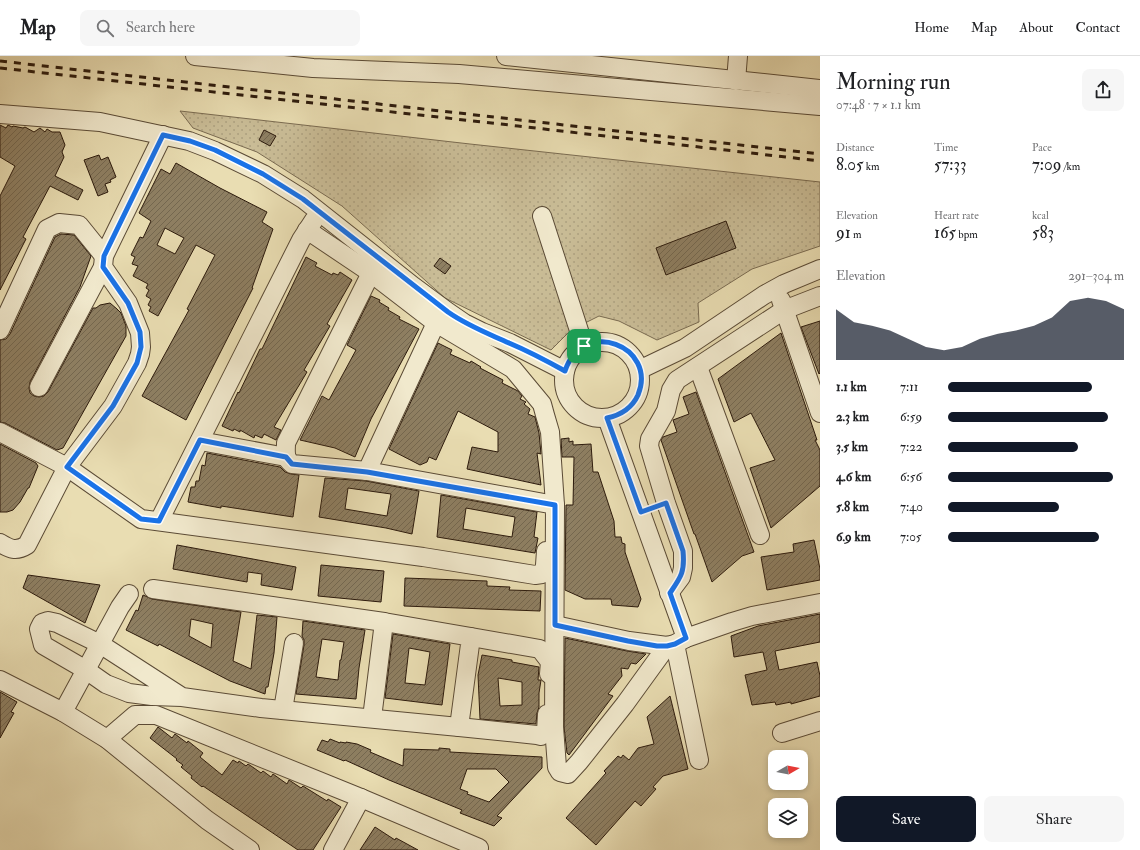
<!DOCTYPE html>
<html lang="en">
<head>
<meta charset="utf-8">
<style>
	:root { --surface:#fff; --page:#f6f6f6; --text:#202124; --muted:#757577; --line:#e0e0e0; --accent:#111827 }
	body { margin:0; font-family:"IM FELL Double Pica",serif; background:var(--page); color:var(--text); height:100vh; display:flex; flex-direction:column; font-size:15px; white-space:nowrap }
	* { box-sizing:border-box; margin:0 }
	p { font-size:13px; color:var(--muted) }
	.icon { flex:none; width:22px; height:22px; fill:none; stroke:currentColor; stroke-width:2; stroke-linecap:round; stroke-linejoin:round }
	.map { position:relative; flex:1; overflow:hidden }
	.panel { display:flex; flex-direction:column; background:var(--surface); width:320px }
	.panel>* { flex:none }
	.needle { width:26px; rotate:81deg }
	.tools { position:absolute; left:768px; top:694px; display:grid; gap:8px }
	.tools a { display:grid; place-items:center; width:40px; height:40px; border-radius:8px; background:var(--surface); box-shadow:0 2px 6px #0003; font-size:20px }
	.pin { position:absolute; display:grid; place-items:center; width:34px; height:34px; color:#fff; margin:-17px; border-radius:8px; box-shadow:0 2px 6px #0006 }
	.round { display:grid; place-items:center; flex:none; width:42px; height:42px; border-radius:8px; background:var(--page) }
	.overview { display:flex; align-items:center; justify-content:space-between; height:68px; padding:0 16px }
	h1 { font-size:22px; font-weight:600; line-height:30px }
	.figures { display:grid; grid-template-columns:repeat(3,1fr); gap:6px; height:68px; padding:4px 16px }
	.figures div { display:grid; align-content:center }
	.figures b { font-size:17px; font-weight:600 }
	.figures small { font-size:11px; font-weight:400 }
	.figures p { font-size:11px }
	.chart { height:112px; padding:8px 16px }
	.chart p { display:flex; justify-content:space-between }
	.chart svg { width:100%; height:72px; margin-top:4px; fill:var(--accent); opacity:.7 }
	.action { display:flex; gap:8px; margin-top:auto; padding:8px 16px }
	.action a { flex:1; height:46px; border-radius:8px; background:var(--accent); color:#fff; font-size:16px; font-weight:600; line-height:46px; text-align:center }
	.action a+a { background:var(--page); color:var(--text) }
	ul { padding:0 16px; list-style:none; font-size:13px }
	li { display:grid; grid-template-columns:64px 48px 1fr; align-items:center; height:30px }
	li i { height:10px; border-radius:5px; background:var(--accent) }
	header { display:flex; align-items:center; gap:24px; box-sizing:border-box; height:56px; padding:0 20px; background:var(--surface); border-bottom:1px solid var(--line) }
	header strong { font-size:19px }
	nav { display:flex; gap:22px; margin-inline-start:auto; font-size:14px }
	.search { width:280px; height:36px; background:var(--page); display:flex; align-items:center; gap:10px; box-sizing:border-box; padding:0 14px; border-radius:8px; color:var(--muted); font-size:15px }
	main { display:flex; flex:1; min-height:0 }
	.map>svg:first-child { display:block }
	.park { fill:url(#park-dots); stroke:#7a6b51 }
	.building { fill:url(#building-hatch); stroke:#2c1a0c; fill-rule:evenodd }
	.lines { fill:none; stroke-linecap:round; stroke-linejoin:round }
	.minor-casing { stroke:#5b4b36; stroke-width:20 }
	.minor { stroke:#f1e9cd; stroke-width:18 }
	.rail { stroke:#2c1a0c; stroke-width:3; stroke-dasharray:7 7; stroke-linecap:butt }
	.route-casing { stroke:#fff; stroke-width:8 }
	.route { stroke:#1a73e8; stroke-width:5 }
</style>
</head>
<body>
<header>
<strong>Map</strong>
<div class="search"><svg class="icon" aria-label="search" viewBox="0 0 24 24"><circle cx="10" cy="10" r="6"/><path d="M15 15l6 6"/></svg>Search here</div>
<nav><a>Home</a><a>Map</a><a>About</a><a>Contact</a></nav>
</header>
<main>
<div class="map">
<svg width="820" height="794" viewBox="0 0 820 794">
	<defs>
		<pattern id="park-dots" width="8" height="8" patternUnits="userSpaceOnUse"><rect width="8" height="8" fill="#c9bc96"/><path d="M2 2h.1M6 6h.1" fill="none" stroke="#ada180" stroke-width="1.8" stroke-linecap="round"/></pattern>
		<pattern id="building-hatch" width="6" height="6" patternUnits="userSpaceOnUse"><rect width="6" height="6" fill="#8e7f62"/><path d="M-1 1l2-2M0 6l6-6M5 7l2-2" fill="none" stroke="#74674f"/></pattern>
	</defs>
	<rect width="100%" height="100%" fill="#e9ddb2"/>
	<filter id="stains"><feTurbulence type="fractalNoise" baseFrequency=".005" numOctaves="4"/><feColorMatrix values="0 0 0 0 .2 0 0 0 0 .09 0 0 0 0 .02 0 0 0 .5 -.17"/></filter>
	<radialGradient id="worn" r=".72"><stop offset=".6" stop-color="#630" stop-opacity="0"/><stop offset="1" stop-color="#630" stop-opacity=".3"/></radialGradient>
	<polygon class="park" points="180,55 470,88 820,126 820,190 752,213 698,247 699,266 657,284 619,265 599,260 571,274 551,294 445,242 342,150 257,96 193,72"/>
	<g class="building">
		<polygon points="0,69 6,72 8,69 12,71 13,70 23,72 25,71 34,76 40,72 45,76 47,73 52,76 60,76 65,89 62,96 64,101 55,120 83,134 78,144 50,130 23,181 26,183 0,234 0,140 15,110 0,101"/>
		<polygon points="264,74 276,80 270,90 259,84"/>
		<polygon points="99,99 101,104 108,101 116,121 110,124 111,126 105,128 108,136 98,140 84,104"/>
		<path d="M 176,107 L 220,132 L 267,156 L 262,166 L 273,173 L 252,232 L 253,232 L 186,364 L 142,340 L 189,254 L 187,253 L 215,199 L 196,189 L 158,260 L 149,255 L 151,251 L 148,249 L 151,243 L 146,240 L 149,234 L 146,232 L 148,228 L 133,220 L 138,210 L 132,208 L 135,201 L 131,199 L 140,181 L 143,182 L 151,165 L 139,157 L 161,113 L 170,118 ZM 165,172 L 184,182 L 175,198 L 157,189 Z"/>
		<polygon points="726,165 736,192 666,219 656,192"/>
		<polygon points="61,178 74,179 91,200 80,231 30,326 29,332 30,337 34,340 39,341 44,340 48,336 93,252 96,252 100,249 110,247 117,253 121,257 126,270 126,280 63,392 57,394 5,367 0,366 0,284 6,283 10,278 55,181"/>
		<polygon points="306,201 317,207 315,210 332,219 333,217 338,219 340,216 352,224 327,268 330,270 304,314 307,316 274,371 281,374 276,384 264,378 262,382 255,379 254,382 240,374 240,376 234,373 233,375 222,370 238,336 239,337 260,293 262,293"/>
		<polygon points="440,202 451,210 445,218 434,210"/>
		<polygon points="371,240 380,244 379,246 389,252 388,254 400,261 399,263 419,273 371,363 355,401 335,392 300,384 322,340 329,344 356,294 347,289"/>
		<polygon points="820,265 820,317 819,318 801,271"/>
		<polygon points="781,277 817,384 815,384 820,394 820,430 771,472 750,412 775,404 751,357 734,366 718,323"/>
		<polygon points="438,287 452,294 450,298 470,307 471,305 481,311 480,312 503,324 502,327 518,335 522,340 520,343 526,346 524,348 530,353 528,358 535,361 539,377 541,398 537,397 541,429 467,413 472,391 498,396 498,376 458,355 436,404 429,401 427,406 420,409 389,393"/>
		<polygon points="696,336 754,496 742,500 712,526 695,478 694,478 661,384 663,381 677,376 673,364 689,358 683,341"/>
		<polygon points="569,382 569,386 573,385 573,389 591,388 593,416 598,416 614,465 615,481 621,481 622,487 625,488 625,496 641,543 638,551 612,549 611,543 585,543 565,534 566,449 573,449 574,401 562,401 561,383"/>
		<polygon points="0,388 36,407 38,410 29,432 28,432 20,446 13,454 7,456 0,456"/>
		<polygon points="207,397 280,411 285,416 291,418 299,419 293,461 221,450 221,452 188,446 191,431 195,431 196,425 199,425 202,409 205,410"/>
		<path d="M 325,422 L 366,425 L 419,435 L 412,478 L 386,472 L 319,461 ZM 348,432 L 391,438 L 387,460 L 345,453 Z"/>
		<path d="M 441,439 L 537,456 L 534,481 L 538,482 L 535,497 L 437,481 ZM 466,452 L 515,461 L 512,481 L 463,473 Z"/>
		<polygon points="814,484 820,513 820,524 767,534 761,501 794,496 793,488"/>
		<polygon points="177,489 296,511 292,534 261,529 262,518 248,516 247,526 173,513"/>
		<polygon points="321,509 384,515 381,546 318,540"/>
		<polygon points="28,519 100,529 85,567 23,532"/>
		<polygon points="405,522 487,525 487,530 510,531 509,534 541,535 540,555 404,550"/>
		<path d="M 143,539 L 152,543 L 241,556 L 233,605 L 251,613 L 257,559 L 277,561 L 274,597 L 268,631 L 266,631 L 265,638 L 230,625 L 159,588 L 158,590 L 126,574 L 136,554 L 138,555 ZM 191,563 L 213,568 L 211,592 L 189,580 Z"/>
		<polygon points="820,558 820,586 775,595 779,614 817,606 820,620 820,640 791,648 791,646 776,649 775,646 752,649 745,619 767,614 763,596 734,601 731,580 758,570"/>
		<path d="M 303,565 L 365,574 L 359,612 L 356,643 L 296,638 L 304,589 L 304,584 L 302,580 ZM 322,583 L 344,586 L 341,604 L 340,604 L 338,624 L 316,621 Z"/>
		<path d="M 393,578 L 450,588 L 442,649 L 385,642 ZM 409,592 L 430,596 L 425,629 L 405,627 Z"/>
		<polygon points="565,582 627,595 646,598 636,608 631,607 628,613 621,612 622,620 608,638 613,640 569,699 567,697 564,671"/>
		<path d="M 482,599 L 512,604 L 512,606 L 539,611 L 538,624 L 541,624 L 539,637 L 539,651 L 537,657 L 536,668 L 480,663 L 478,619 ZM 498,622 L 522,626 L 522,649 L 500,650 Z"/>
		<polygon points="0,636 17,646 11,656 14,657 0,682"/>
		<polygon points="670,640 688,713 663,720 653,731 656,733 641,750 635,745 596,789 566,762 606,717 604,715 618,700 621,702 623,699 629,704 638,692 654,688 647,661"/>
		<polygon points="158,671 172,682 175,678 187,687 188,685 203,697 200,701 222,719 233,704 238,707 239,705 246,710 248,708 254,712 261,717 263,715 271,721 273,718 287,728 289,724 301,732 303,730 327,745 328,743 341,751 313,794 298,794 203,730 202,731 191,722 192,720 181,711 183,709 176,704 177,703 150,682"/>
		<path d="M 330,683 L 340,687 L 340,686 L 346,687 L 346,686 L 357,688 L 371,694 L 370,696 L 403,710 L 404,693 L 439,694 L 439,692 L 450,693 L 450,696 L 542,701 L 542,712 L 497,760 L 502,762 L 494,770 L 460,757 L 462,754 L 389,724 L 345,704 L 344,705 L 317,694 L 322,684 L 328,686 ZM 467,713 L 496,713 L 509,726 L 489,746 L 467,738 L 468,736 L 460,733 Z"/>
		<polygon points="375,771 395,784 396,782 418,794 360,794"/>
	</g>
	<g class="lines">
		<defs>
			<g id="minor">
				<polyline points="195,0 313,12 459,18 820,50"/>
				<polyline points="506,0 820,33"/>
				<polyline points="736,25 738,0"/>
				<polyline points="0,58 100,66 189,85 215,95 263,118 303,143 413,230 448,256 464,267 482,276 510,287 565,315"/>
				<polyline points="542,160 584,290"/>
				<polyline points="307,174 371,217 436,267 513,313 542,348 545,359 550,376 555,449"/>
				<path d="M 371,217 L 286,387 C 286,395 284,402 292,408 L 367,415 L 555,449 L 554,671 L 557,711 L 560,716 L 568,718 L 579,706 L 625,648 L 667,590"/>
				<polyline points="781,244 820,357"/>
				<polyline points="0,274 47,173 59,167 79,169 104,200"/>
				<circle cx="602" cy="324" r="38"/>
				<polyline points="698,311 760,479"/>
				<polyline points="639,314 685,292 764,239 784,228 820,213"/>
				<polyline points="39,331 103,211"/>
				<polyline points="607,362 686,582"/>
				<polyline points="0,376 67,411 141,463 423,501 535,519 542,518 544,514 545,509 546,495"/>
				<polyline points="200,385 286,401"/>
				<polyline points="367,415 436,267"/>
				<polyline points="159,465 301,184 314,164"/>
				<path d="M 0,487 C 10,493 16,496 27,489 L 67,411 L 113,350 L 137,307 L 140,298 L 141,291 L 140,277 L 128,247 L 103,211 L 104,200 L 163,79"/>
				<polyline points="153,533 384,566 471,581 459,671"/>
				<polyline points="669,537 681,521 683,512 683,495 666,447 649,390 650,383 666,355 671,334 677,324 784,254 820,240"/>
				<polyline points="555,569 629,585 667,590 675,588 686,582 732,566 752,560 820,547"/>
				<polyline points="471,581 540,593 550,606 549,618"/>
				<polyline points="675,588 699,704"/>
				<polyline points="0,624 63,656 107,683 207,764 250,794"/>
				<polyline points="182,641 100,588 57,567 48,565 42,567 39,573 43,589 86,614 106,628 129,637 152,640 182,641 261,652 459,671 537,679 541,680 546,676 547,658"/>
				<polyline points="283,654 294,587"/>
				<polyline points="63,656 120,551 129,538"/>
				<polyline points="372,662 384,566"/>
				<polyline points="782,677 820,665"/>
				<polyline points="107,683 135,659 156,659 361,742 479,792"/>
				<polyline points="333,794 361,742"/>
			</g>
		</defs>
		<use href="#minor" class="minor-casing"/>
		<use href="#minor" class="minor"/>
		<g class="rail">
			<polyline points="0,5 820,98"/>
			<polyline points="0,12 518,70 820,105"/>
		</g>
	</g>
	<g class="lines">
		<defs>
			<path id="route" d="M 163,79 L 190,85 L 215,94 L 263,118 L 303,143 L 448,256 C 468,270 487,277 509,287 C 528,295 547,305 565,315 C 583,261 658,290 638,339 C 632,352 621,359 607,362 L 641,456 L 666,447 L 683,495 C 685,516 681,521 670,537 L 686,582 L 675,588 L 667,590 L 657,590 L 628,585 L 555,569 L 555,449 L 367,416 L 292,408 L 286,401 L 200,384 L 159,465 L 141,463 L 67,411 L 113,350 L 137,307 L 141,291 L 140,276 L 128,247 L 103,211 L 104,200 Z"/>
		</defs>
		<use href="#route" class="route-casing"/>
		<use href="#route" class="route"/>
	</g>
	<rect width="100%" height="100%" filter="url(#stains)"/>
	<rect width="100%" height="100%" fill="url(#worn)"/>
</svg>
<div class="tools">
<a><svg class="needle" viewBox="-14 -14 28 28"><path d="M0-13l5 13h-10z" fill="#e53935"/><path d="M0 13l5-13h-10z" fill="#757577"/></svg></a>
<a><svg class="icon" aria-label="layers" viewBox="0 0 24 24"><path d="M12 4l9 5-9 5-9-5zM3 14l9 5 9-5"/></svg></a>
</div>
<div class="pin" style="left:584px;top:290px;background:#1e9e55"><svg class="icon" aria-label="arrive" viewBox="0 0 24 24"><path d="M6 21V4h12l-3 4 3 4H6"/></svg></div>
</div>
<section class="panel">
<div class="overview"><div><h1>Morning run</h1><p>07:48 · 7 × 1.1 km</p></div><a class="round"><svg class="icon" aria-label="share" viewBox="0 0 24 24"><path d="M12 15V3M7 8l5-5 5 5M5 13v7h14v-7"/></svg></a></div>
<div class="figures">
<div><p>Distance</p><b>8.05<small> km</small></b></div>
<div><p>Time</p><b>57:33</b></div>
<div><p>Pace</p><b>7:09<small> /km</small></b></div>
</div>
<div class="figures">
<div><p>Elevation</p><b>91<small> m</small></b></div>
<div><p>Heart rate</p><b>165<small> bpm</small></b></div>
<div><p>kcal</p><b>583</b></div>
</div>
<div class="chart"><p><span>Elevation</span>291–304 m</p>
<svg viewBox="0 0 160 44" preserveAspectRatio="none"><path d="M0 44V13L10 21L20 23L30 26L40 31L50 36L60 38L70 36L80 31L90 28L100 26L110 23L120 18L130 8L140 6L150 8L160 13V44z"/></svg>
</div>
<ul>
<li><b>1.1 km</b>7:11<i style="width:82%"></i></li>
<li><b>2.3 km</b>6:59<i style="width:91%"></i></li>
<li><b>3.5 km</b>7:22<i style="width:74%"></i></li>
<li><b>4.6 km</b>6:56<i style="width:94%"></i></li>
<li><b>5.8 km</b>7:40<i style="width:63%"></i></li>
<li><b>6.9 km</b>7:05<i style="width:86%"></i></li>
</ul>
<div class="action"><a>Save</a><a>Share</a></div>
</section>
</main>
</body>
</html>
